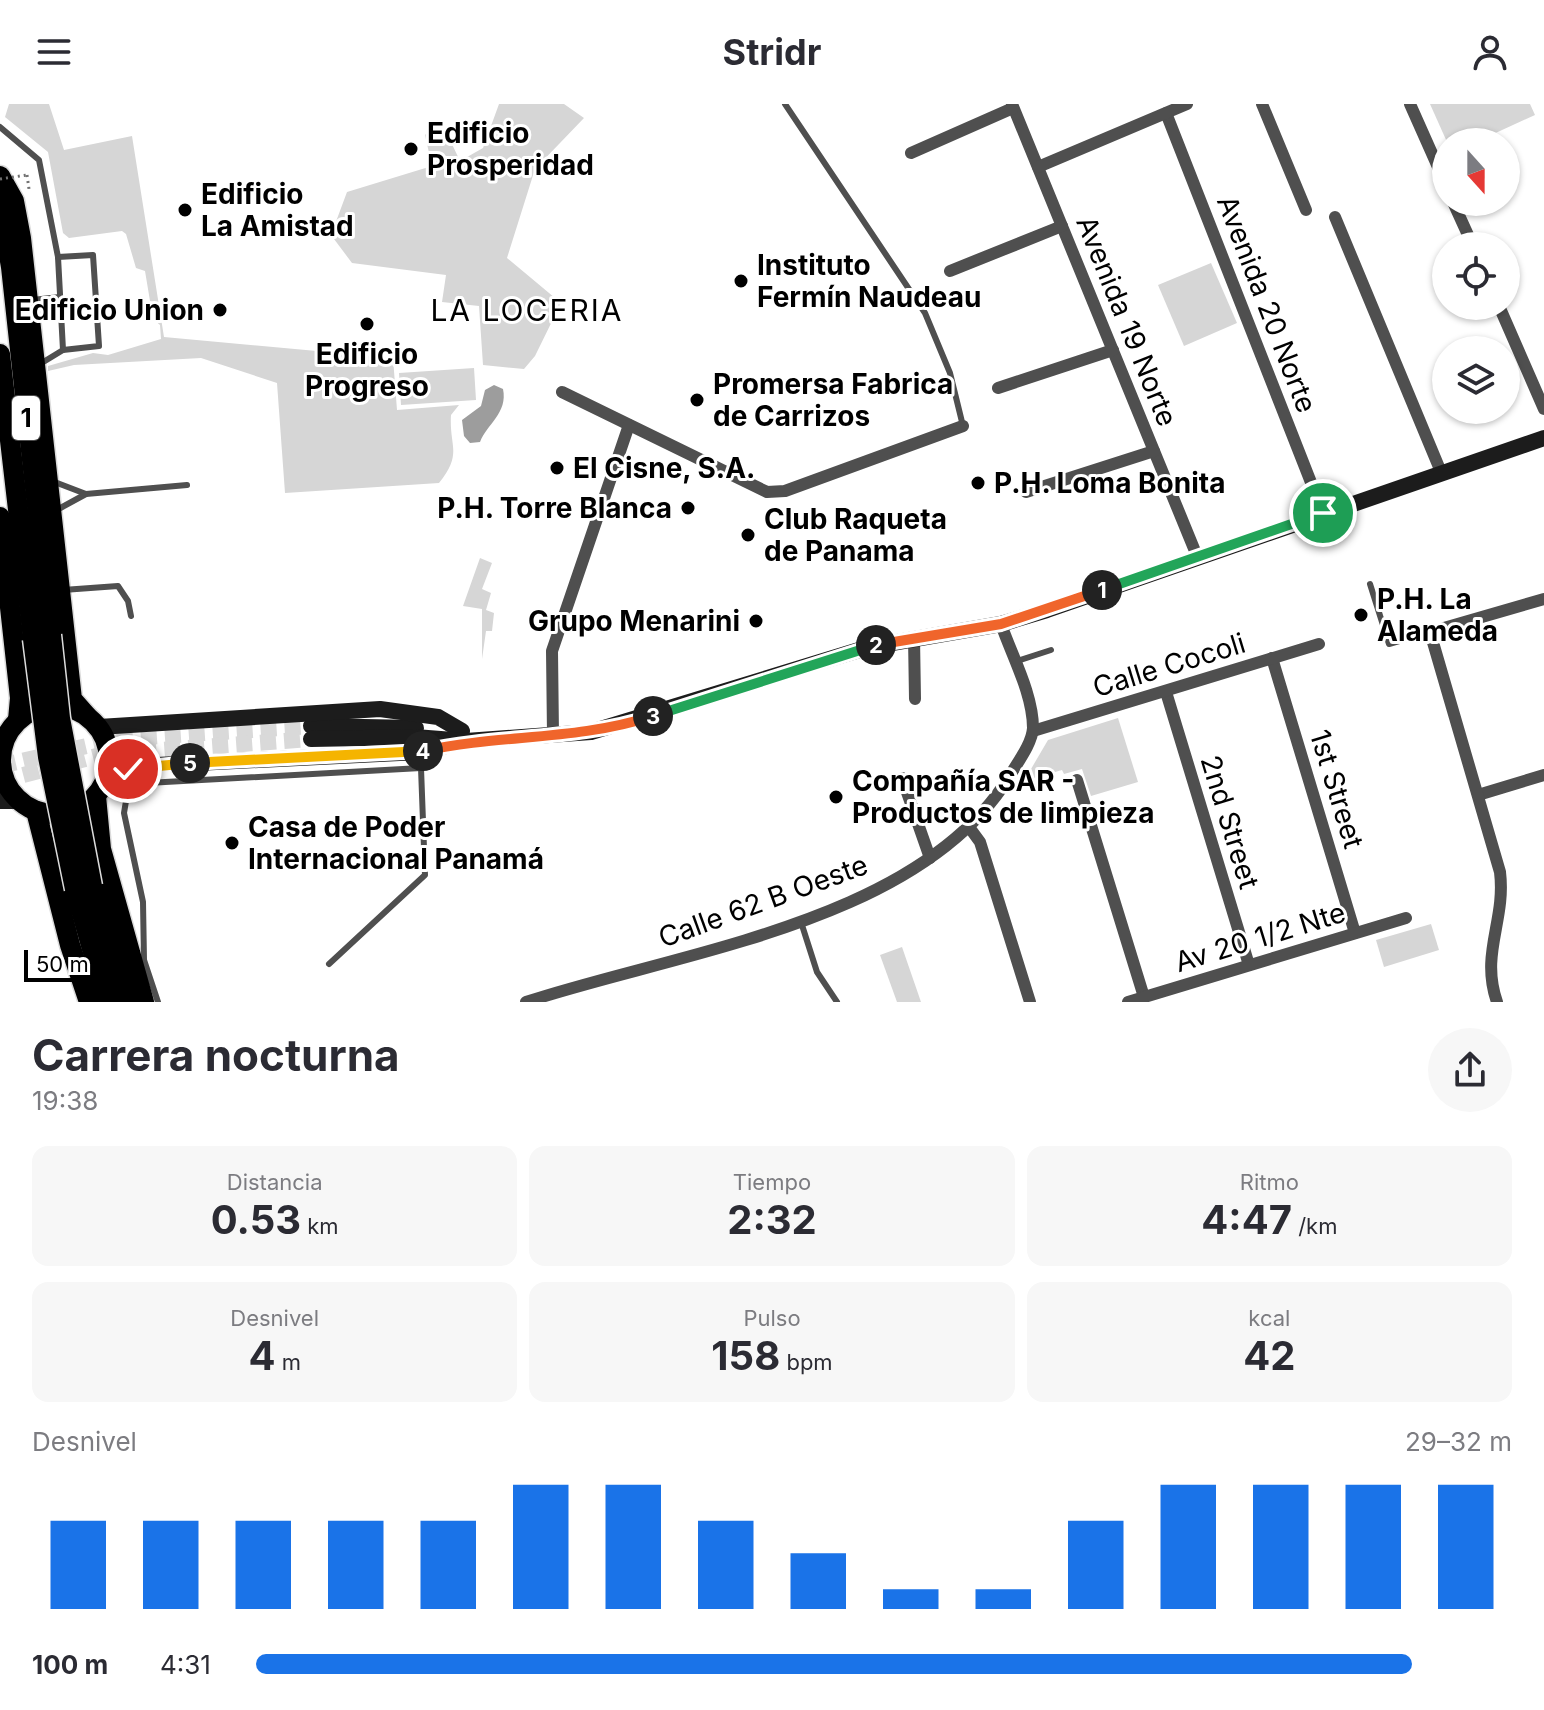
<!DOCTYPE html>
<html lang="es">
<head>
<meta charset="utf-8">
<style>
	:root { --surface:#fff; --page:#f7f7f7; --text:#2b2b33; --muted:#7c7c81; --accent:#1a73e8 }
	body { margin:0; font-family:Inter,sans-serif; background:var(--page); color:var(--text); height:100vh; display:flex; flex-direction:column; font-size:30px; white-space:nowrap }
	* { box-sizing:border-box; margin:0 }
	p { font-size:26px; color:var(--muted) }
	.icon { flex:none; width:44px; height:44px; fill:none; stroke:currentColor; stroke-width:2; stroke-linecap:round; stroke-linejoin:round }
	.map { position:relative; height:898px; overflow:hidden }
	.panel { display:flex; flex-direction:column; background:var(--surface); flex:1 }
	.panel>* { flex:none }
	.needle { width:52px; rotate:159deg }
	.controls { position:absolute; left:1432px; top:24px; display:grid; gap:16px }
	.controls a { display:grid; place-items:center; width:88px; height:88px; border-radius:50%; background:var(--surface); box-shadow:0 2px 6px #0004; font-size:40px }
	.scale { position:absolute; left:24px; bottom:20px; width:116px; box-sizing:border-box; padding-left:8px; border:4px solid #000; border-top:0; font-size:22px; line-height:28px; white-space:nowrap; color:#000; -webkit-text-stroke:6px #fff; paint-order:stroke }
	.pin { position:absolute; display:grid; place-items:center; width:68px; height:68px; color:#fff; margin:-34px; border:4px solid #fff; border-radius:50%; box-shadow:0 2px 8px #0007 }
	.km { position:absolute; width:40px; height:40px; margin:-20px; border-radius:50%; background:#222; color:#fff; font-size:22px; line-height:40px; text-align:center }
	.round { display:grid; place-items:center; flex:none; width:84px; height:84px; border-radius:42px; background:var(--page) }
	.headline { display:flex; align-items:center; justify-content:space-between; height:136px; padding:0 32px }
	h1 { font-size:44px; font-weight:700; line-height:60px }
	.stats { display:grid; grid-template-columns:repeat(3,1fr); gap:12px; height:136px; padding:8px 32px }
	.stats div { display:grid; align-content:center; border-radius:16px; background:var(--page); text-align:center }
	.stats b { font-size:40px; font-weight:700 }
	.stats small { font-size:22px; font-weight:400 }
	.stats p { font-size:22px }
	.chart { height:224px; padding:16px 32px }
	.chart p { display:flex; justify-content:space-between }
	.chart svg { width:100%; height:144px; margin-top:8px; stroke:var(--accent); stroke-width:6 }
	ul { padding:0 32px; list-style:none; font-size:26px }
	li { display:grid; grid-template-columns:128px 96px 1fr; align-items:center; height:60px }
	li i { height:20px; border-radius:10px; background:var(--accent) }
	header { display:flex; justify-content:space-between; align-items:center; height:104px; padding:0 32px; background:var(--surface); font-size:36px; font-weight:700 }
	.map>svg:first-child { display:block }
	.green { fill:#d6d6d6 }
	.water { fill:#9d9d9d }
	.lines { fill:none; stroke-linecap:round; stroke-linejoin:round }
	.secondary-tunnel { stroke:#d9d9d9; stroke-width:16; stroke-dasharray:16 8; stroke-linecap:butt }
	.primary-casing { stroke:#dbdbdb; stroke-width:23 }
	.path { stroke:#717171; stroke-width:3; stroke-dasharray:2 4; stroke-linecap:butt }
	.lane { stroke:#4f4f4f; stroke-width:6 }
	.street { stroke:#4f4f4f; stroke-width:12 }
	.secondary { stroke:#1c1c1c; stroke-width:16 }
	.primary { stroke:#000; stroke-width:20 }
	.primary-bridge-casing { stroke:#dbdbdb; stroke-width:23; stroke-linecap:butt }
	.path-bridge { stroke:#717171; stroke-width:3; stroke-dasharray:2 4; stroke-linecap:butt }
	.primary-bridge { stroke:#000; stroke-width:20 }
	.split-1-casing { stroke:#fff; stroke-width:16 }
	.split-2-casing { stroke:#fff; stroke-width:16 }
	.split-3-casing { stroke:#fff; stroke-width:16 }
	.split-4-casing { stroke:#fff; stroke-width:16 }
	.split-5-casing { stroke:#fff; stroke-width:16 }
	.split-6-casing { stroke:#fff; stroke-width:16 }
	.split-1 { stroke:#22a559; stroke-width:10 }
	.split-2 { stroke:#f0652b; stroke-width:10 }
	.split-3 { stroke:#22a559; stroke-width:10 }
	.split-4 { stroke:#f0652b; stroke-width:10 }
	.split-5 { stroke:#f5b400; stroke-width:10 }
	.split-6 { stroke:#f5b400; stroke-width:10 }
	.poi-dot { fill:#000; stroke:#fff; stroke-width:3 }
	.labels { text-anchor:middle; stroke-width:6; stroke-linejoin:round; paint-order:stroke }
	.shield { fill:#fff; stroke:#4c4c4c; stroke-width:2 }
	.shield-label { font-size:26px; font-weight:bold; fill:#000 }
	.poi-label { font-size:28px; font-weight:bold; fill:#000; stroke:#fff; text-anchor:start }
	.street-label { font-size:28px; fill:#000; stroke:#fff }
	.neighbourhood-label { font-size:30px; letter-spacing:2px; fill:#000; stroke:#fff }
</style>
</head>
<body>
<header><svg class="icon" aria-label="menu" viewBox="0 0 24 24"><path d="M4 6h16M4 12h16M4 18h16"/></svg>Stridr<svg class="icon" aria-label="person" viewBox="0 0 24 24"><circle cx="12" cy="8" r="4"/><path d="M4 21q1-7 8-7t8 7"/></svg></header>
<div class="map">
<svg width="1544" height="898" viewBox="0 0 1544 898">
	<rect width="100%" height="100%" fill="#fff"/>
	<g class="green">
		<path d="M 9,0 L 49,0 L 64,46 L 132,32 L 164,233 L 393,254 L 397,306 L 459,301 L 451,311 C 449,343 463,349 439,379 L 285,389 L 277,279 L 201,254 L 74,261 L 48,267 L 48,262 L 93,249 L 108,251 L 161,235 L 160,221 L 153,215 L 145,167 L 136,164 L 126,130 L 122,127 L 69,134 L 63,129 L 48,48 L 5,13 Z"/>
		<polygon points="499,0 564,0 584,14 535,65 507,154 561,199 535,252 524,265 483,261 479,202 442,198 446,171 352,159 331,131 347,88 432,62 425,31 440,15 460,57 483,44"/>
		<polygon points="1430,0 1530,0 1535,11 1476,38 1447,38"/>
		<polygon points="1211,159 1237,219 1184,242 1158,181"/>
		<polygon points="474,264 476,296 401,301 399,269"/>
		<polygon points="480,454 492,459 482,485 491,489 486,506 494,509 492,527 486,527 482,555 482,505 463,502"/>
		<polygon points="1118,614 1138,678 1091,692 1082,665 1064,670 1062,666 1024,677 1048,636"/>
		<polygon points="1431,820 1439,846 1384,863 1376,836"/>
		<polygon points="902,843 921,898 897,898 880,851"/>
	</g>
	<path class="water" d="M 494,281 L 503,285 C 508,309 487,320 480,338 L 470,339 L 464,332 L 462,316 L 481,302 L 485,286 Z"/>
	<g class="lines">
		<g class="secondary-tunnel">
			<polyline points="0,662 117,635 311,622"/>
			<polyline points="0,677 104,650 311,635"/>
		</g>
		<defs>
			<g id="primary">
				<polyline points="0,72 14,97 21,134 72,595 87,612"/>
				<polyline points="0,98 11,163 51,531"/>
				<polyline points="0,250 33,535"/>
				<polyline points="0,413 20,594 18,616"/>
				<circle cx="55" cy="656" r="54"/>
				<polyline points="96,692 101,745 144,898"/>
				<polyline points="36,707 70,841 89,898"/>
				<polyline points="92,782 125,898"/>
				<polyline points="75,785 107,898"/>
			</g>
		</defs>
		<use href="#primary" class="primary-casing"/>
		<polyline class="path" points="27,71 29,85"/>
		<g class="lane">
			<polyline points="785,0 925,209 950,269 963,322"/>
			<polyline points="0,23 39,56 58,153 63,246 40,260"/>
			<polyline points="58,153 93,151 99,242 63,246"/>
			<polyline points="32,196 60,193"/>
			<polyline points="52,377 86,390"/>
			<polyline points="55,407 86,390 187,381"/>
			<polyline points="1370,480 1389,540 1430,528"/>
			<polyline points="63,486 118,482 128,497 131,512"/>
			<polyline points="1014,558 1051,546"/>
			<polyline points="801,818 817,868 837,898"/>
			<polyline points="329,860 425,771 421,664"/>
			<polyline points="158,898 144,856 143,798 124,709 127,691 147,679 421,664 421,649"/>
		</g>
		<g class="street">
			<polyline points="1012,0 1197,452"/>
			<polyline points="1262,0 1306,106"/>
			<polyline points="1410,0 1446,81"/>
			<polyline points="1166,9 1323,409"/>
			<polyline points="911,49 1013,4"/>
			<polyline points="1038,63 1187,0"/>
			<polyline points="1453,98 1473,142"/>
			<polyline points="1335,113 1441,368"/>
			<polyline points="950,167 1062,122"/>
			<polyline points="1499,202 1544,305"/>
			<polyline points="998,284 1113,246"/>
			<polyline points="562,288 767,388 785,387 963,322"/>
			<polyline points="1026,388 1154,347"/>
			<polyline points="914,533 915,595"/>
			<polyline points="1272,554 1355,829"/>
			<polyline points="1166,588 1249,861"/>
			<polyline points="1033,627 1319,540"/>
			<polyline points="553,631 552,547 629,321"/>
			<polyline points="902,674 930,754"/>
			<polyline points="1077,676 1144,893"/>
			<polyline points="1478,691 1544,671"/>
			<polyline points="969,723 980,738 1030,898"/>
			<path d="M 526,898 C 677,848 919,819 1009,673 C 1017,659 1032,640 1033,624 C 1033,590 1012,552 1001,520"/>
			<polyline points="1128,898 1406,814"/>
			<path d="M 1497,898 C 1480,849 1506,817 1500,768 L 1430,528 L 1544,495"/>
		</g>
		<g class="secondary">
			<polyline points="311,622 416,624"/>
			<polyline points="99,623 380,605 438,613 462,627"/>
			<polyline points="311,635 415,633 466,637 591,628 869,543 1001,520 1047,506 1544,334"/>
			<polyline points="0,646 2,645"/>
			<polyline points="100,685 128,665 157,661 420,648 451,641"/>
			<polyline points="0,697 20,697"/>
		</g>
		<use href="#primary" class="primary"/>
		<defs>
			<g id="primary-bridge">
				<polyline points="51,531 60,614 92,782"/>
				<polyline points="33,535 48,653 75,785"/>
			</g>
		</defs>
		<use href="#primary-bridge" class="primary-bridge-casing"/>
		<polyline class="path-bridge" points="0,75 27,71"/>
		<use href="#primary-bridge" class="primary-bridge"/>
	</g>
	<g class="lines">
		<defs>
			<polyline id="split-1" points="1102,486 1323,409"/>
			<polyline id="split-2" points="876,541 1001,520 1102,486"/>
			<polyline id="split-3" points="653,612 876,541"/>
			<path id="split-4" d="M 423,647 C 501,630 576,637 653,612"/>
			<polyline id="split-5" points="190,659 423,647"/>
			<polyline id="split-6" points="128,665 190,659"/>
		</defs>
		<use href="#split-1" class="split-1-casing"/>
		<use href="#split-2" class="split-2-casing"/>
		<use href="#split-3" class="split-3-casing"/>
		<use href="#split-4" class="split-4-casing"/>
		<use href="#split-5" class="split-5-casing"/>
		<use href="#split-6" class="split-6-casing"/>
		<use href="#split-1" class="split-1"/>
		<use href="#split-2" class="split-2"/>
		<use href="#split-3" class="split-3"/>
		<use href="#split-4" class="split-4"/>
		<use href="#split-5" class="split-5"/>
		<use href="#split-6" class="split-6"/>
	</g>
	<g class="poi-dot">
		<circle cx="411" cy="45" r="8"/>
		<circle cx="185" cy="106" r="8"/>
		<circle cx="741" cy="177" r="8"/>
		<circle cx="220" cy="206" r="8"/>
		<circle cx="367" cy="220" r="8"/>
		<circle cx="697" cy="296" r="8"/>
		<circle cx="557" cy="364" r="8"/>
		<circle cx="978" cy="379" r="8"/>
		<circle cx="688" cy="404" r="8"/>
		<circle cx="748" cy="431" r="8"/>
		<circle cx="1361" cy="511" r="8"/>
		<circle cx="756" cy="517" r="8"/>
		<circle cx="836" cy="693" r="8"/>
		<circle cx="232" cy="739" r="8"/>
	</g>
	<g class="labels">
		<rect class="shield" x="12" y="292" width="28" height="44" rx="6"/>
		<g class="shield-label">
			<text x="26" y="323">1</text>
		</g>
		<g class="poi-label">
			<text x="427" y="39">Edificio<tspan x="427" dy="32">Prosperidad</tspan></text>
			<text x="201" y="100">Edificio<tspan x="201" dy="32">La Amistad</tspan></text>
			<text x="757" y="171">Instituto<tspan x="757" dy="32">Fermín Naudeau</tspan></text>
			<text x="204" y="216" text-anchor="end">Edificio Union</text>
			<text x="367" y="260" text-anchor="middle">Edificio<tspan x="367" dy="32">Progreso</tspan></text>
			<text x="713" y="290">Promersa Fabrica<tspan x="713" dy="32">de Carrizos</tspan></text>
			<text x="573" y="374">El Cisne, S.A.</text>
			<text x="994" y="389">P.H. Loma Bonita</text>
			<text x="672" y="414" text-anchor="end">P.H. Torre Blanca</text>
			<text x="764" y="425">Club Raqueta<tspan x="764" dy="32">de Panama</tspan></text>
			<text x="1377" y="505">P.H. La<tspan x="1377" dy="32">Alameda</tspan></text>
			<text x="740" y="527" text-anchor="end">Grupo Menarini</text>
			<text x="852" y="687">Compañía SAR -<tspan x="852" dy="32">Productos de limpieza</tspan></text>
			<text x="248" y="733">Casa de Poder<tspan x="248" dy="32">Internacional Panamá</tspan></text>
		</g>
		<g class="street-label">
			<text transform="translate(1267 200) rotate(69)" y="10">Avenida 20 Norte</text>
			<text transform="translate(1127 217) rotate(68)" y="10">Avenida 19 Norte</text>
			<text transform="translate(1169 561) rotate(-17)" y="10">Calle Cocoli</text>
			<text transform="translate(1337 685) rotate(73)" y="10">1st Street</text>
			<text transform="translate(1230 718) rotate(73)" y="10">2nd Street</text>
			<text transform="translate(763 797) rotate(-20)" y="10">Calle 62 B Oeste</text>
			<text transform="translate(1260 833) rotate(-17)" y="10">Av 20 1/2 Nte</text>
		</g>
		<g class="neighbourhood-label">
			<text x="527" y="217">LA LOCERIA</text>
		</g>
	</g>
</svg>
<div class="controls">
<a><svg class="needle" viewBox="-14 -14 28 28"><path d="M0-13l5 13h-10z" fill="#e53935"/><path d="M0 13l5-13h-10z" fill="#7c7c81"/></svg></a>
<a><svg class="icon" aria-label="locate" viewBox="0 0 24 24"><circle cx="12" cy="12" r="6"/><path d="M12 2v4M12 18v4M2 12h4M18 12h4"/></svg></a>
<a><svg class="icon" aria-label="layers" viewBox="0 0 24 24"><path d="M12 4l9 5-9 5-9-5zM3 14l9 5 9-5"/></svg></a>
</div>
<div class="scale">50 m</div>
<div class="pin" style="left:1323px;top:409px;background:#1e9e55"><svg class="icon" aria-label="arrive" viewBox="0 0 24 24"><path d="M6 21V4h12l-3 4 3 4H6"/></svg></div>
<div class="pin" style="left:128px;top:665px;background:#d93025"><svg class="icon" aria-label="check" viewBox="0 0 24 24"><path d="M5 12l5 5 9-10"/></svg></div>
<b class="km" style="left:1102px;top:486px">1</b>
<b class="km" style="left:876px;top:541px">2</b>
<b class="km" style="left:653px;top:612px">3</b>
<b class="km" style="left:423px;top:647px">4</b>
<b class="km" style="left:190px;top:659px">5</b>
</div>
<section class="panel">
<div class="headline"><div><h1>Carrera nocturna</h1><p>19:38</p></div><a class="round"><svg class="icon" aria-label="share" viewBox="0 0 24 24"><path d="M12 15V3M7 8l5-5 5 5M5 13v7h14v-7"/></svg></a></div>
<div class="stats">
<div><p>Distancia</p><b>0.53<small> km</small></b></div>
<div><p>Tiempo</p><b>2:32</b></div>
<div><p>Ritmo</p><b>4:47<small> /km</small></b></div>
</div>
<div class="stats">
<div><p>Desnivel</p><b>4<small> m</small></b></div>
<div><p>Pulso</p><b>158<small> bpm</small></b></div>
<div><p>kcal</p><b>42</b></div>
</div>
<div class="chart"><p><span>Desnivel</span>29–32 m</p>
<svg viewBox="0 0 160 44" preserveAspectRatio="none"><path d="M5 44V17M15 44V17M25 44V17M35 44V17M45 44V17M55 44V6M65 44V6M75 44V17M85 44V27M95 44V38M105 44V38M115 44V17M125 44V6M135 44V6M145 44V6M155 44V6"/></svg>
</div>
<ul>
<li><b>100 m</b>4:31<i style="width:92%"></i></li>
</ul>
</section>
</body>
</html>
